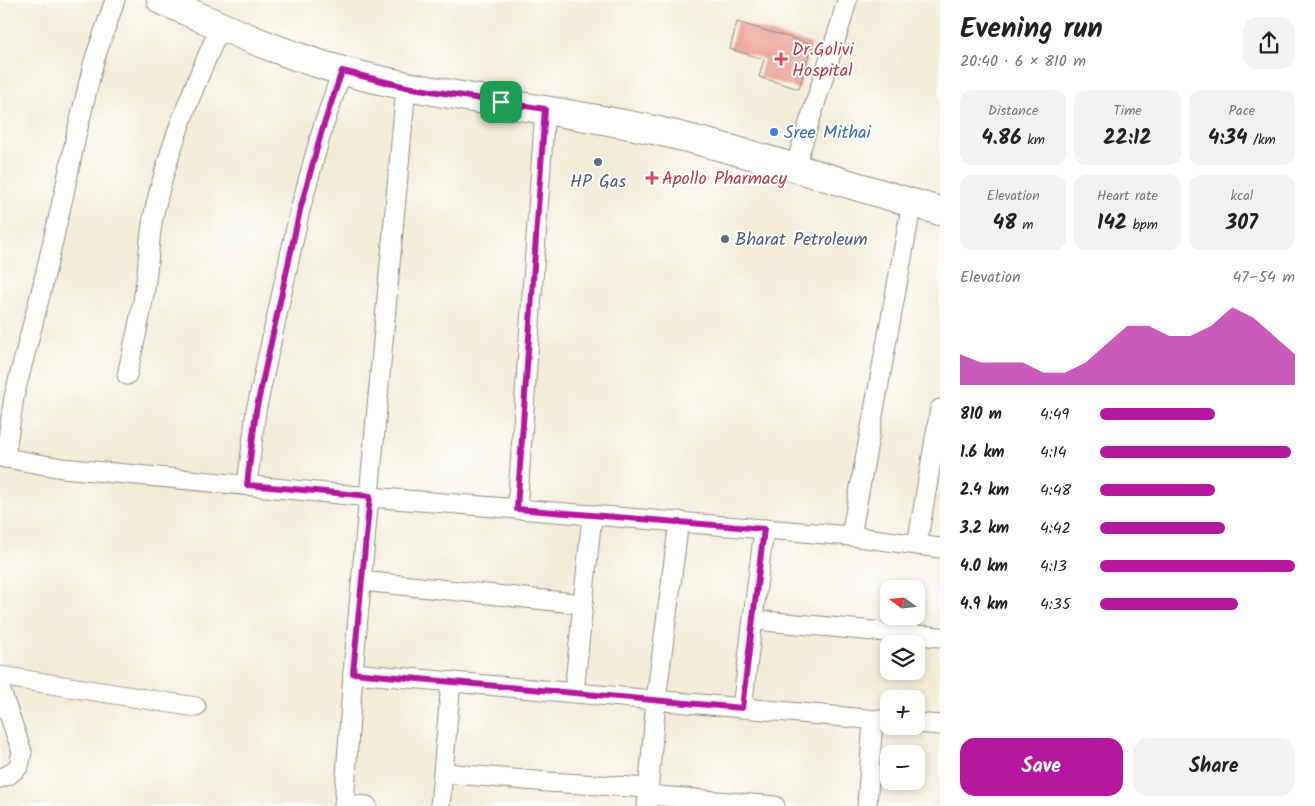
<!DOCTYPE html>
<html lang="en">
<head>
<meta charset="utf-8">
<style>
	:root { --surface:#fff; --page:#f2f2f2; --text:#222; --muted:#767676; --accent:#b5179e }
	body { margin:0; font-family:Kalam,sans-serif; background:var(--page); color:var(--text); height:100vh; display:flex; flex-direction:column; font-size:19px; white-space:nowrap }
	* { box-sizing:border-box; margin:0 }
	p { font-size:16px; color:var(--muted) }
	.icon { flex:none; width:28px; height:28px; fill:none; stroke:currentColor; stroke-width:2; stroke-linecap:round; stroke-linejoin:round }
	.map { position:relative; flex:1; overflow:hidden }
	.drawer { display:flex; flex-direction:column; background:var(--surface); width:375px }
	.drawer>* { flex:none }
	.needle { width:32px; rotate:286deg }
	.controls { position:absolute; left:880px; top:580px; display:grid; gap:10px }
	.controls a { display:grid; place-items:center; width:45px; height:45px; border-radius:10px; background:var(--surface); box-shadow:0 2px 8px #0003; font-size:25px }
	.pin { position:absolute; display:grid; place-items:center; width:42px; height:42px; color:#fff; margin:-21px; border-radius:10px; box-shadow:0 2px 8px #0006 }
	.round { display:grid; place-items:center; flex:none; width:52px; height:52px; border-radius:15px; background:var(--page) }
	.headline { display:flex; align-items:center; justify-content:space-between; height:85px; padding:0 20px }
	h1 { font-size:28px; font-weight:600; line-height:38px }
	.stats { display:grid; grid-template-columns:repeat(3,1fr); gap:8px; height:85px; padding:5px 20px }
	.stats div { display:grid; align-content:center; border-radius:12px; background:var(--page); text-align:center }
	.stats b { font-size:21px; font-weight:600 }
	.stats small { font-size:14px; font-weight:400 }
	.stats p { font-size:14px }
	.chart { height:140px; padding:10px 20px }
	.chart p { display:flex; justify-content:space-between }
	.chart svg { width:100%; height:90px; margin-top:5px; fill:var(--accent); opacity:.7 }
	.action { display:flex; gap:10px; margin-top:auto; padding:10px 20px }
	.action a { flex:1; height:58px; border-radius:15px; background:var(--accent); color:#fff; font-size:20px; font-weight:600; line-height:58px; text-align:center }
	.action a+a { background:var(--page); color:var(--text) }
	ul { padding:0 20px; list-style:none; font-size:16px }
	li { display:grid; grid-template-columns:80px 60px 1fr; align-items:center; height:38px }
	li i { height:12px; border-radius:6px; background:var(--accent) }
	main { display:flex; flex:1; min-height:0 }
	.map>svg:first-child { display:block }
	.building { fill:#e9988b }
	.lines { fill:none; stroke-linecap:round; stroke-linejoin:round }
	.minor-casing { stroke:#8f8c82; stroke-width:21 }
	.primary-casing { stroke:#8f8c82; stroke-width:30 }
	.minor { stroke:#fff; stroke-width:19 }
	.primary { stroke:#fff; stroke-width:28 }
	.route-casing { stroke:#fff; stroke-width:10 }
	.route { stroke:#b5179e; stroke-width:6 }
	.health-dot { fill:#e0444e; stroke:#fff; stroke-width:2 }
	.shop-dot { fill:#3f7fe0; stroke:#fff; stroke-width:2 }
	.service-dot { fill:#5c6f8a; stroke:#fff; stroke-width:2 }
	.labels { text-anchor:middle; stroke-width:4; stroke-linejoin:round; paint-order:stroke }
	.health-label { font-size:18px; fill:#be3a42; stroke:#fff; text-anchor:start }
	.shop-label { font-size:18px; fill:#366cbe; stroke:#fff; text-anchor:start }
	.service-label { font-size:18px; fill:#4e5e75; stroke:#fff }
</style>
</head>
<body>
<main>
<div class="map">
<svg width="940" height="806" viewBox="0 0 940 806">
	<rect width="100%" height="100%" fill="#fff"/>
	<filter id="ink" filterUnits="userSpaceOnUse"><feTurbulence type="fractalNoise" baseFrequency=".02" numOctaves="2"/><feDisplacementMap in="SourceGraphic" scale="10" xChannelSelector="R" yChannelSelector="G"/><feConvolveMatrix kernelMatrix="1 2 1 2 8 2 1 2 1" color-interpolation-filters="sRGB"/></filter>
	<filter id="wash" filterUnits="userSpaceOnUse"><feTurbulence type="fractalNoise" baseFrequency=".0096" numOctaves="4" result="noise"/><feDisplacementMap in="SourceGraphic" scale="20" xChannelSelector="R" yChannelSelector="G"/><feGaussianBlur stdDeviation="1.12" result="paint"/><feColorMatrix in="noise" values="0 0 0 0 0 0 0 0 0 0 0 0 0 0 0 0 0 1.4 0 .05"/><feComposite in="paint" operator="in"/></filter>
	<g filter="url(#wash)">
		<rect width="100%" height="100%" fill="#f3edd8"/>
		<g id="blocks">
			<polygon class="building" points="737,22 812,44 799,89 759,77 764,59 730,49"/>
		</g>
	</g>
	<g filter="url(#ink)">
		<use href="#blocks" fill-opacity="0" stroke="#8f8c82" stroke-width="1"/>
		<g class="lines">
			<defs>
				<g id="minor">
					<polyline points="795,167 841,22 847,0"/>
					<path d="M 127,375 C 134,344 142,313 146,281 C 149,259 149,235 154,213 C 168,149 193,86 221,26"/>
					<polyline points="0,457 62,468 370,497 851,536 940,548"/>
					<polyline points="5,458 14,397 43,284 65,189 76,136 94,61 115,0"/>
					<polyline points="247,485 256,411 300,210 322,130 342,71"/>
					<polyline points="517,509 545,109"/>
					<polyline points="851,536 912,203"/>
					<polyline points="917,545 940,409"/>
					<polyline points="362,581 583,604"/>
					<polyline points="753,620 940,637"/>
					<polyline points="353,673 889,721"/>
					<polyline points="0,676 196,707"/>
					<polyline points="0,688 22,752 19,766 9,775 0,778"/>
					<polyline points="574,693 592,515"/>
					<polyline points="742,708 764,529"/>
					<polyline points="916,723 940,725"/>
					<polyline points="444,773 548,782 649,788"/>
					<polyline points="648,795 775,806"/>
					<polyline points="344,804 367,806"/>
					<polyline points="344,806 353,673 406,87"/>
					<polyline points="440,806 451,682"/>
					<polyline points="647,806 656,700 679,521"/>
					<polyline points="867,806 873,720"/>
				</g>
				<path id="primary" d="M 161,0 C 221,26 280,54 343,71 C 445,98 551,108 654,130 C 751,152 845,184 940,211"/>
			</defs>
			<use href="#minor" class="minor-casing"/>
			<use href="#primary" class="primary-casing"/>
			<use href="#minor" class="minor"/>
			<use href="#primary" class="primary"/>
		</g>
	</g>
	<g class="lines" filter="url(#ink)">
		<defs>
			<polygon id="route" points="342,71 406,87 545,109 517,509 764,529 742,708 353,673 370,496 247,485 256,411 300,210 322,130"/>
		</defs>
		<use href="#route" class="route-casing"/>
		<use href="#route" class="route"/>
	</g>
	<g class="health-dot">
		<path d="M778.5 51.5h5v5h5v5h-5v5h-5v-5h-5v-5h5z"/>
		<path d="M649.5 170.5h5v5h5v5h-5v5h-5v-5h-5v-5h5z"/>
	</g>
	<circle class="shop-dot" cx="774" cy="132" r="5"/>
	<g class="service-dot">
		<circle cx="598" cy="162" r="5"/>
		<circle cx="725" cy="239" r="5"/>
	</g>
	<g class="labels">
		<g class="health-label">
			<text x="792" y="55">Dr.Golivi<tspan x="792" dy="21">Hospital</tspan></text>
			<text x="662" y="184">Apollo Pharmacy</text>
		</g>
		<g class="shop-label">
			<text x="784" y="138">Sree Mithai</text>
		</g>
		<g class="service-label">
			<text x="598" y="187">HP Gas</text>
			<text x="735" y="245" text-anchor="start">Bharat Petroleum</text>
		</g>
	</g>
</svg>
<div class="controls">
<a><svg class="needle" viewBox="-14 -14 28 28"><path d="M0-13l5 13h-10z" fill="#e53935"/><path d="M0 13l5-13h-10z" fill="#767676"/></svg></a>
<a><svg class="icon" aria-label="layers" viewBox="0 0 24 24"><path d="M12 4l9 5-9 5-9-5zM3 14l9 5 9-5"/></svg></a>
<a>+</a>
<a>−</a>
</div>
<div class="pin" style="left:501px;top:102px;background:#1e9e55"><svg class="icon" aria-label="arrive" viewBox="0 0 24 24"><path d="M6 21V4h12l-3 4 3 4H6"/></svg></div>
</div>
<section class="drawer">
<div class="headline"><div><h1>Evening run</h1><p>20:40 · 6 × 810 m</p></div><a class="round"><svg class="icon" aria-label="share" viewBox="0 0 24 24"><path d="M12 15V3M7 8l5-5 5 5M5 13v7h14v-7"/></svg></a></div>
<div class="stats">
<div><p>Distance</p><b>4.86<small> km</small></b></div>
<div><p>Time</p><b>22:12</b></div>
<div><p>Pace</p><b>4:34<small> /km</small></b></div>
</div>
<div class="stats">
<div><p>Elevation</p><b>48<small> m</small></b></div>
<div><p>Heart rate</p><b>142<small> bpm</small></b></div>
<div><p>kcal</p><b>307</b></div>
</div>
<div class="chart"><p><span>Elevation</span>47–54 m</p>
<svg viewBox="0 0 160 44" preserveAspectRatio="none"><path d="M0 44V29L10 33L20 33L30 33L40 38L50 38L60 33L70 24L80 15L90 15L100 20L110 20L120 15L130 6L140 11L150 20L160 29V44z"/></svg>
</div>
<ul>
<li><b>810 m</b>4:49<i style="width:59%"></i></li>
<li><b>1.6 km</b>4:14<i style="width:98%"></i></li>
<li><b>2.4 km</b>4:48<i style="width:59%"></i></li>
<li><b>3.2 km</b>4:42<i style="width:64%"></i></li>
<li><b>4.0 km</b>4:13<i style="width:100%"></i></li>
<li><b>4.9 km</b>4:35<i style="width:71%"></i></li>
</ul>
<div class="action"><a>Save</a><a>Share</a></div>
</section>
</main>
</body>
</html>
